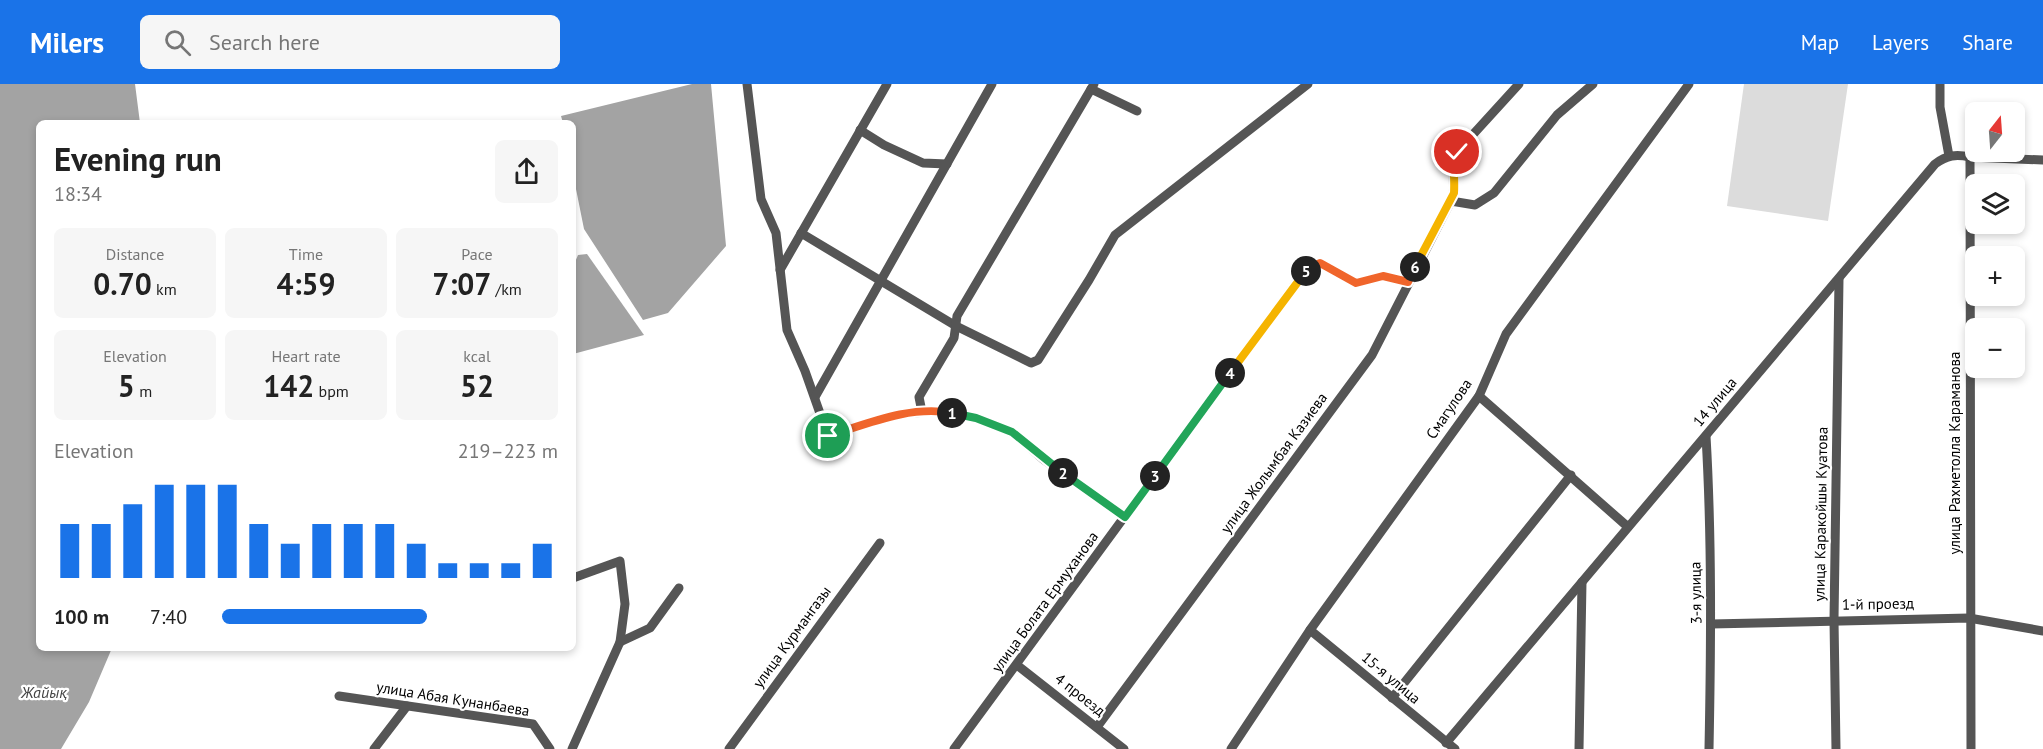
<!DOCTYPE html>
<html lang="en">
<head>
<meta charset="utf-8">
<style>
	:root { --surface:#fff; --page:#f6f6f6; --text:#222; --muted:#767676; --accent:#1a73e8 }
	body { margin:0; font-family:"PT Sans",sans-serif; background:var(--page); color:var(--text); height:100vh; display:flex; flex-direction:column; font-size:22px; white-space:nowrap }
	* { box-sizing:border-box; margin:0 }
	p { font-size:20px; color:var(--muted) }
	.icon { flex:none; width:33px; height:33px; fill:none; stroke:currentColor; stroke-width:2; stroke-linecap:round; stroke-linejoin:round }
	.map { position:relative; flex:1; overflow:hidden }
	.side { position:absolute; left:36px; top:36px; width:540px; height:531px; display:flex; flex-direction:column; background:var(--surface); border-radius:9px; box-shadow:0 3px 9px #0003 }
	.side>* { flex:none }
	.needle { width:39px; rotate:17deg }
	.controls { position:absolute; left:1965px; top:18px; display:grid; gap:12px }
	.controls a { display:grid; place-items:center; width:60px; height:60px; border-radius:9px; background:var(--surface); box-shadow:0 3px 9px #0003; font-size:30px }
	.pin { position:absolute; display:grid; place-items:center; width:51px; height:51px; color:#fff; margin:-26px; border:3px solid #fff; border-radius:50%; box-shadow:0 2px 6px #0007 }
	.km { position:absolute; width:30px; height:30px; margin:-15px; border-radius:50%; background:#222; color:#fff; font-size:16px; line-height:30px; text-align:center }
	.round { display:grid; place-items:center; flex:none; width:63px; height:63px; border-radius:9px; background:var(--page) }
	.summary { display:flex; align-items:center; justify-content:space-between; height:102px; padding:0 18px }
	h1 { font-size:33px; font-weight:800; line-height:45px }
	.metrics { display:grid; grid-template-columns:repeat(3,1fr); gap:9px; height:102px; padding:6px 18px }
	.metrics div { display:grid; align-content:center; border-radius:9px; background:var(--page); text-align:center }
	.metrics b { font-size:30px; font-weight:800 }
	.metrics small { font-size:16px; font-weight:400 }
	.metrics p { font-size:16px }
	.chart { height:168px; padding:12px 18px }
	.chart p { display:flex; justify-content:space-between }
	.chart svg { width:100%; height:108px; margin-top:6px; stroke:var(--accent); stroke-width:6 }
	ul { padding:0 18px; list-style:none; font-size:20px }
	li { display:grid; grid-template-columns:96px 72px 1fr; align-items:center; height:45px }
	li i { height:15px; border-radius:8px; background:var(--accent) }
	header { display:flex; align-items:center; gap:36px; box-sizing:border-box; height:84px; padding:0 30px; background:var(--accent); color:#fff }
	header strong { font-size:28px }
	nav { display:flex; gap:33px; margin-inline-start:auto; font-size:21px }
	.search { width:420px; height:54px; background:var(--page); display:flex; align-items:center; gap:15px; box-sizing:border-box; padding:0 21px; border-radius:9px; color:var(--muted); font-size:22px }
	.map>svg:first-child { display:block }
	.green { fill:#dcdcdc }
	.water { fill:#a3a3a3 }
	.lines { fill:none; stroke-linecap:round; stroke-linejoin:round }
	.minor { stroke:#555; stroke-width:9 }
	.split-1-casing { stroke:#fff; stroke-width:12 }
	.split-2-casing { stroke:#fff; stroke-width:12 }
	.split-3-casing { stroke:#fff; stroke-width:12 }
	.split-4-casing { stroke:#fff; stroke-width:12 }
	.split-5-casing { stroke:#fff; stroke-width:12 }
	.split-6-casing { stroke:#fff; stroke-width:12 }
	.split-7-casing { stroke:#fff; stroke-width:12 }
	.split-1 { stroke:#f0652b; stroke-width:8 }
	.split-2 { stroke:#22a559; stroke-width:8 }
	.split-3 { stroke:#22a559; stroke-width:8 }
	.split-4 { stroke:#22a559; stroke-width:8 }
	.split-5 { stroke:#f5b400; stroke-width:8 }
	.split-6 { stroke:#f0652b; stroke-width:8 }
	.split-7 { stroke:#f5b400; stroke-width:8 }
	.labels { text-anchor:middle; stroke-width:4.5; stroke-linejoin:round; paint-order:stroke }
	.street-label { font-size:15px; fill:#000; stroke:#fff }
	.water-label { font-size:16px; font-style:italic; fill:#444; stroke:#fff }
</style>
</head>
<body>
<header>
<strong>Milers</strong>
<div class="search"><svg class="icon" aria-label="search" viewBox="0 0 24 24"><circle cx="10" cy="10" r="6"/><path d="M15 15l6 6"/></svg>Search here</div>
<nav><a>Map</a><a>Layers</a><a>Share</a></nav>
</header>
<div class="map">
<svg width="2043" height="665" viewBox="0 0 2043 665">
	<rect width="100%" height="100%" fill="#fff"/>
	<polygon class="green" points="1744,0 1848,0 1828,137 1727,122"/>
	<g class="water">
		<polygon points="0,0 135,0 140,39 39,39 39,564 112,564 89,618 61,665 0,665"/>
		<polygon points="692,0 711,0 726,162 668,229 643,236 584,145 573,90 573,39 563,39 561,32"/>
		<polygon points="587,170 644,251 573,270 573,183 578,171"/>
	</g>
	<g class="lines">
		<g class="minor">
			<polyline points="747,0 761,115 776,149 787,246 805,287 828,352 899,330 941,327 976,334 1012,348 1043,375 1125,433"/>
			<polyline points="1940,0 1940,23 1949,72"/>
			<polyline points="1091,5 1137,27"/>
			<polyline points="860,46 884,61 923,79 947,80"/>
			<polyline points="1970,73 1971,665"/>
			<path d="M 1451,117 C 1456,104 1452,95 1452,82 C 1453,78 1455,73 1457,68 L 1519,0"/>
			<polyline points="801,149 956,242 1031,279 1038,276 1089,196 1115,151 1308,0"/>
			<polyline points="780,186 887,0"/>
			<polyline points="1479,312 1628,443"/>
			<polyline points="815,313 992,0"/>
			<polyline points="922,328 919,313 954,254 957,232 1094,0"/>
			<path d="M 1706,352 C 1712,457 1711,561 1709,665"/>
			<polyline points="1711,540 1969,534 2043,547"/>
			<polyline points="1310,546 1455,665"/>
			<polyline points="620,558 650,544 679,504"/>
			<polyline points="1017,581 1124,665"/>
			<polyline points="339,612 533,640 550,665"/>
			<polyline points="1392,614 1571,391"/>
			<polyline points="1097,643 1372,271 1451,117 1475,121 1494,109 1557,31 1593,0"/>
			<path d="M 1446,659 L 1935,80 C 1947,71 1956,70 1970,73 L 2043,76"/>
			<polyline points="374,665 407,622"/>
			<polyline points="572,665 620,558 625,520 620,477 573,494"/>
			<polyline points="729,665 880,459"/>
			<polyline points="954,665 1304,188 1320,179 1356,199 1383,192 1409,198"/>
			<polyline points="1231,665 1310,546 1479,312 1506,250 1689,0"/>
			<polyline points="1579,665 1582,498"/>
			<polyline points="1836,665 1834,536 1839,195"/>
		</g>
	</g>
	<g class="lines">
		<defs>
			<path id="split-1" d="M 828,352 C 867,340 910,321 952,329"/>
			<polyline id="split-2" points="952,329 976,334 1012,348 1063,389"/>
			<polyline id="split-3" points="1063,389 1125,433 1155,392"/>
			<polyline id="split-4" points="1155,392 1230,289"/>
			<polyline id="split-5" points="1230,289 1306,187"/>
			<polyline id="split-6" points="1306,187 1320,179 1356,199 1383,192 1408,198 1415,183"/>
			<path id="split-7" d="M 1415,183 L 1454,109 C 1455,95 1452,82 1457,68"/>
		</defs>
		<use href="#split-1" class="split-1-casing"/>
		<use href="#split-2" class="split-2-casing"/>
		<use href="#split-3" class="split-3-casing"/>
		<use href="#split-4" class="split-4-casing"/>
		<use href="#split-5" class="split-5-casing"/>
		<use href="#split-6" class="split-6-casing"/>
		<use href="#split-7" class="split-7-casing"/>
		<use href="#split-1" class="split-1"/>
		<use href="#split-2" class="split-2"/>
		<use href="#split-3" class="split-3"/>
		<use href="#split-4" class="split-4"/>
		<use href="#split-5" class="split-5"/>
		<use href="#split-6" class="split-6"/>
		<use href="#split-7" class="split-7"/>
	</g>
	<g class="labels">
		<g class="street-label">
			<text transform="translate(1715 318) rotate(-50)" y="5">14 улица</text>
			<text transform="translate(1449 325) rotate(-56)" y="5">Смагулова</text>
			<text transform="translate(1955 369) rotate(-90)" y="5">улица Рахметолла Караманова</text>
			<text transform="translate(1274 379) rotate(-54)" y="5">улица Жолымбая Казиева</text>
			<text transform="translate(1821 430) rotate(-89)" y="5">улица Каракойшы Куатова</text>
			<text transform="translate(1696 509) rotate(-91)" y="5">3-я улица</text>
			<text transform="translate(1045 518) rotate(-54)" y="5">улица Болата Ермуханова</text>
			<text transform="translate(1878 520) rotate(-1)" y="5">1-й проезд</text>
			<text transform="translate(792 553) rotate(-54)" y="5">улица Курмангазы</text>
			<text transform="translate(1391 594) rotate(40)" y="5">15-я улица</text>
			<text transform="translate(1080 611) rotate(38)" y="5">4 проезд</text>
			<text transform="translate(453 615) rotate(9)" y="5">улица Абая Кунанбаева</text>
		</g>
		<g class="water-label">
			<text x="44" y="614">Жайық</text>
		</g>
	</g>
</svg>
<div class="controls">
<a><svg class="needle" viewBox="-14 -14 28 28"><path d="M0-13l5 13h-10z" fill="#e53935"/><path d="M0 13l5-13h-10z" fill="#767676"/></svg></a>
<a><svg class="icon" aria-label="layers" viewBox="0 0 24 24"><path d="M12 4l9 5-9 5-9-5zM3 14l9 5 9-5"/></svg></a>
<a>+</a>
<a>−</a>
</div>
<div class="pin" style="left:828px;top:352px;background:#1e9e55"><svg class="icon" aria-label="arrive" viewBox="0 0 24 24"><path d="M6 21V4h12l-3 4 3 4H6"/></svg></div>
<div class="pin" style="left:1457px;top:68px;background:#d93025"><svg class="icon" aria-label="check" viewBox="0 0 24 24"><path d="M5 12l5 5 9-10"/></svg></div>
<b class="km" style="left:952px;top:329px">1</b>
<b class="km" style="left:1063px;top:389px">2</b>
<b class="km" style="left:1155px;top:392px">3</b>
<b class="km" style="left:1230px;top:289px">4</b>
<b class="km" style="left:1306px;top:187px">5</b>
<b class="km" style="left:1415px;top:183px">6</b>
<section class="side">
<div class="summary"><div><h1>Evening run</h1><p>18:34</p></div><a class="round"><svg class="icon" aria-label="share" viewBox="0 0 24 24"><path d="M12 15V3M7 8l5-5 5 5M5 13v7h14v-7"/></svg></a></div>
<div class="metrics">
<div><p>Distance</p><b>0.70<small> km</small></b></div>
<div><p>Time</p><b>4:59</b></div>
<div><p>Pace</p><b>7:07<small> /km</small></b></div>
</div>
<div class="metrics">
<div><p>Elevation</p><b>5<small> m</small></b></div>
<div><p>Heart rate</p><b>142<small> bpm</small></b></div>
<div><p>kcal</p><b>52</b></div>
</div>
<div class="chart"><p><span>Elevation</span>219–223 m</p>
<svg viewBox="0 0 160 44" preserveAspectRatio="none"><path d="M5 44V22M15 44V22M25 44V14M35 44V6M45 44V6M55 44V6M65 44V22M75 44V30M85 44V22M95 44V22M105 44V22M115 44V30M125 44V38M135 44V38M145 44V38M155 44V30"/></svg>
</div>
<ul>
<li><b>100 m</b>7:40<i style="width:61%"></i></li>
</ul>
</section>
</div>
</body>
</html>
